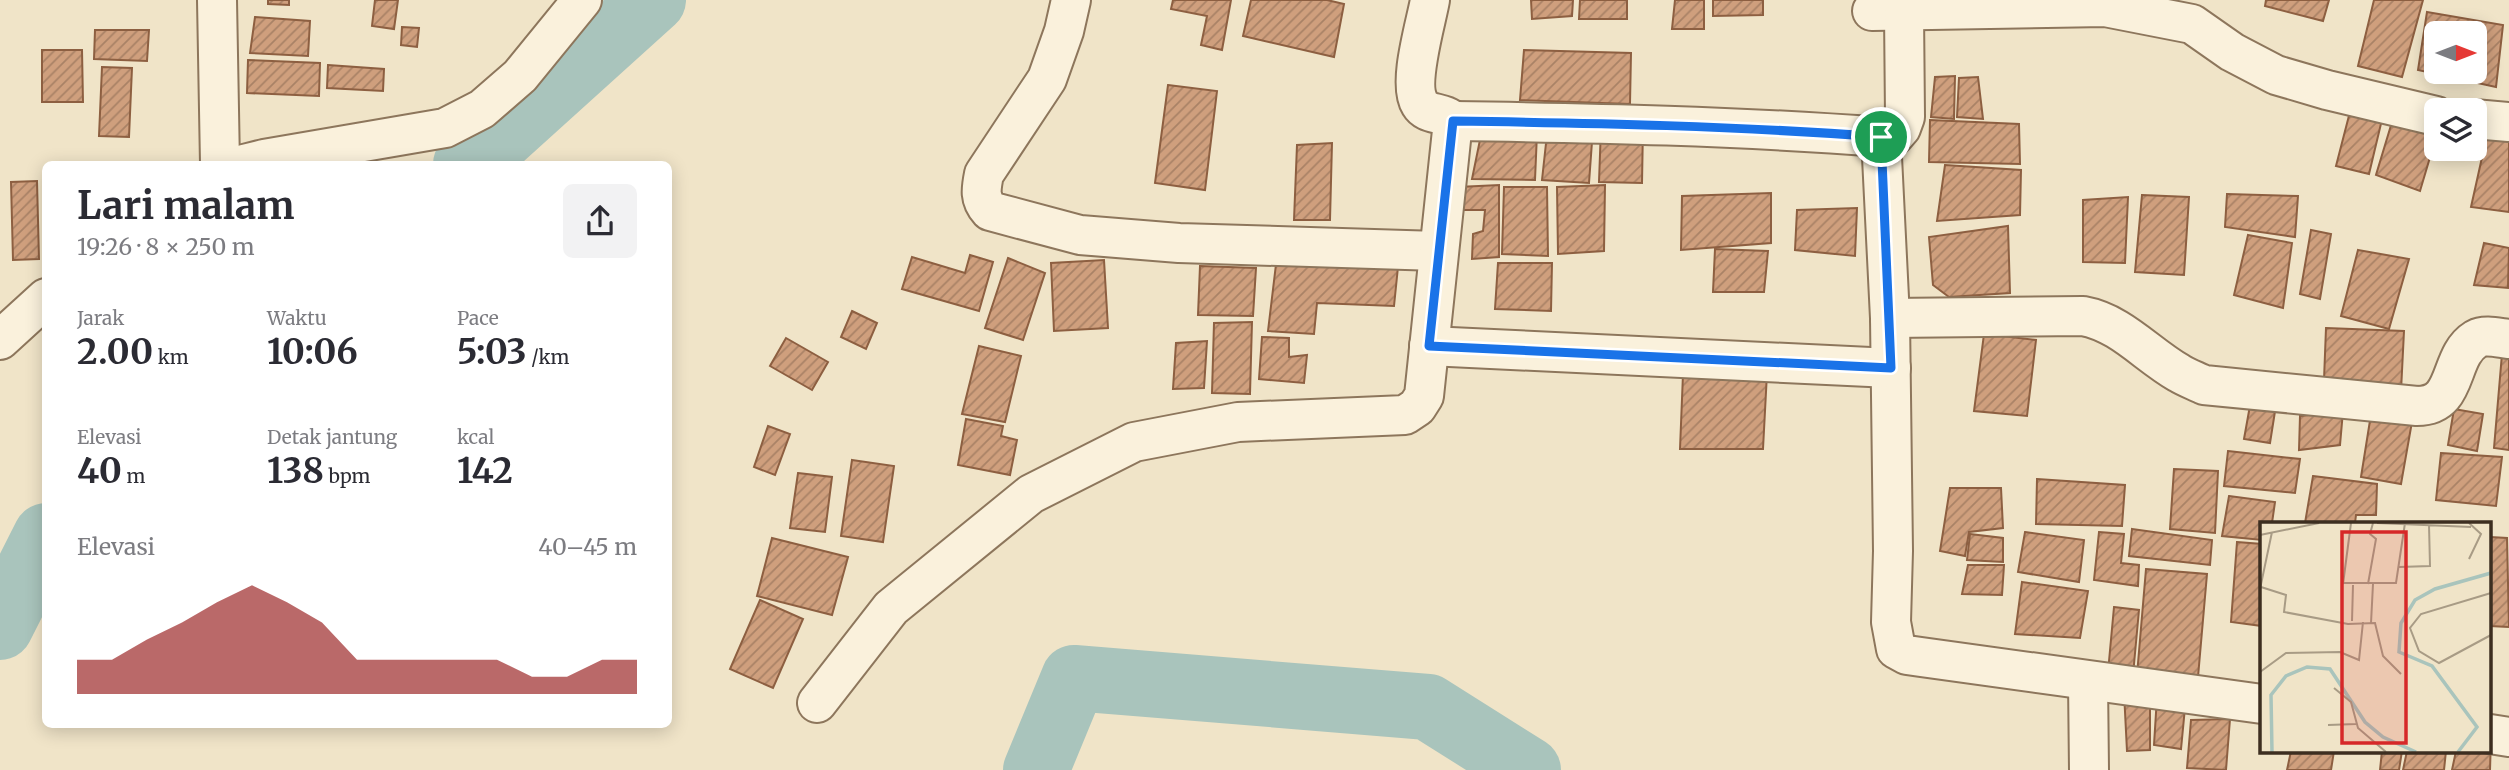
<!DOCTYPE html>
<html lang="id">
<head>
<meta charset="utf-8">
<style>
	:root { --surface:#fff; --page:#f2f2f3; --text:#2b2b33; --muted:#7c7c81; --accent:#9e2a2b }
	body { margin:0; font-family:Merriweather,serif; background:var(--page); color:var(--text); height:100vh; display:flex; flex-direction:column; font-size:26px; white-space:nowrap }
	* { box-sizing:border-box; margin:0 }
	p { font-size:23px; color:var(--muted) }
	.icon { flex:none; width:38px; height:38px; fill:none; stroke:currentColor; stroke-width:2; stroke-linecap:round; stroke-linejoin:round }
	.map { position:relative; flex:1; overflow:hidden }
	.drawer { position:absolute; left:42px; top:161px; width:630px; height:567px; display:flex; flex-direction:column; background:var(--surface); border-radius:10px; box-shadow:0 4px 18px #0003 }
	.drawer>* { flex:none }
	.needle { width:46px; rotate:90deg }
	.tools { position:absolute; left:2424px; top:21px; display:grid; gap:14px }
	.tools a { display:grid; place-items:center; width:63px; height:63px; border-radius:10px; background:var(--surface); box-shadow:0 4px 18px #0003; font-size:35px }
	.pin { position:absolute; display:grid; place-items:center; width:60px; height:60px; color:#fff; margin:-30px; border:4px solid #fff; border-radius:50%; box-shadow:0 2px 7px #0007 }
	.round { display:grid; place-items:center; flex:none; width:74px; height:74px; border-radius:10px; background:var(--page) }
	.headline { display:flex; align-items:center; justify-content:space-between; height:119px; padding:0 35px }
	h1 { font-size:38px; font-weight:700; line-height:52px }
	.metrics { display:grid; grid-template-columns:repeat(3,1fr); gap:10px; height:119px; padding:7px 35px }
	.metrics div { display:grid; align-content:center }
	.metrics b { font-size:35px; font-weight:700 }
	.metrics small { font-size:19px; font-weight:400 }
	.metrics p { font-size:19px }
	.chart { height:196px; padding:14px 35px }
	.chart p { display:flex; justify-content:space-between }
	.chart svg { width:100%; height:126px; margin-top:7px; fill:var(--accent); opacity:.7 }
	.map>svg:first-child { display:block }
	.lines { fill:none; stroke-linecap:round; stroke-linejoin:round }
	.river { stroke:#a9c4bc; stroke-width:66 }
	.building { fill:url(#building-hatch); stroke:#8d5f41; stroke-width:2; fill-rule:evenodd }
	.minor-casing { stroke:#8d765c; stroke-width:42 }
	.minor { stroke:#faf1dc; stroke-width:38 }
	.route-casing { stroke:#fff; stroke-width:14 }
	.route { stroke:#1a73e8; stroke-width:9 }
	.inset-river { fill:none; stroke:#a9c4bc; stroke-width:3.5 }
	.inset-road { fill:none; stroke:#a89b85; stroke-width:2 }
	.view { fill:#d62828; fill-opacity:0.15; stroke:#d62828; stroke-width:3.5 }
	.inset-edge { fill:none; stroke:#3d2e20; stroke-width:3.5 }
</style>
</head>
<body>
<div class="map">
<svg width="2509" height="770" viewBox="0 0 2509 770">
	<defs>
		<pattern id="building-hatch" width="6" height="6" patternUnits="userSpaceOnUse" patternTransform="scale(1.75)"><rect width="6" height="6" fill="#cf9f7d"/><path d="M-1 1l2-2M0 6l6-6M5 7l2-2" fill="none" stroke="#a98266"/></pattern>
	</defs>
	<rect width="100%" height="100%" fill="#f0e4c8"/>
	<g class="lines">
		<g class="river">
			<polyline points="466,164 477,159 653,0"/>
			<polyline points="0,627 46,536"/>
			<polyline points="1036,770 1074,678 1428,707 1528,770"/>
		</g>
	</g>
	<g class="building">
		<polygon points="268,0 289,0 289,5 268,4"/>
		<polygon points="375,0 398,0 394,29 372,26"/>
		<polygon points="1173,0 1231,0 1222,50 1201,45 1207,16 1171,9"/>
		<polygon points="1251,0 1327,0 1344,4 1334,57 1243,36"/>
		<polygon points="1531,0 1573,0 1572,16 1532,19"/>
		<polygon points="1580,0 1627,0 1627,19 1579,19"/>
		<polygon points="1675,0 1704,0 1704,29 1672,29"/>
		<polygon points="1713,0 1763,0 1763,15 1713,16"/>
		<polygon points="2266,0 2329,0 2323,21 2265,6"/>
		<polygon points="2374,0 2423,0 2402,77 2358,66"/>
		<path d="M 2427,12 L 2503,25 L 2496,87 L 2418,70 ZM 2436,33 L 2474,33 L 2474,72 L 2436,72 Z"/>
		<polygon points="255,17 310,21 308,56 250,53"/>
		<polygon points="402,27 419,28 417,47 401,45"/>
		<polygon points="95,30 149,30 147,61 94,59"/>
		<polygon points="42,50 82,50 83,102 42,102"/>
		<polygon points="1524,50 1631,53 1630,104 1520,100"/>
		<polygon points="248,60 320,63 319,96 247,93"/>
		<polygon points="328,65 384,69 383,91 327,88"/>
		<polygon points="102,67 132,68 129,137 99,136"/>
		<polygon points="1955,76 1954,119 1931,117 1935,77"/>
		<polygon points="1978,77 1983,119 1957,117 1959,78"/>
		<polygon points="1168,85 1217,91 1205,190 1155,183"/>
		<polygon points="2352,104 2384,111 2369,174 2336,166"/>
		<polygon points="2395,112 2436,126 2436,137 2420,191 2376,175"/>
		<polygon points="1930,120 2019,124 2020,164 1929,162"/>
		<polygon points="1548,125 1593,128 1589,183 1542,180"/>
		<polygon points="1643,126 1642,183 1599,182 1601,127"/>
		<polygon points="2489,126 2509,130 2509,212 2471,207"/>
		<polygon points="1482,130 1537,133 1535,180 1472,179"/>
		<polygon points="1332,143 1330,220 1294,220 1297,145"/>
		<polygon points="1945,165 2021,170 2020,215 1937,221"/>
		<polygon points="37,181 39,259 13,260 11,182"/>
		<polygon points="1499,185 1499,257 1472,259 1473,234 1483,231 1485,210 1456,210 1458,187"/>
		<polygon points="1605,185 1604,251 1558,254 1557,187"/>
		<polygon points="1504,187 1547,187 1548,256 1502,254"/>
		<polygon points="1771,193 1771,243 1681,250 1682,196"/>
		<polygon points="2227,194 2298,196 2295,237 2225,227"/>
		<polygon points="2142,195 2189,197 2184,275 2135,272"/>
		<polygon points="2128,197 2125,263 2083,262 2083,200"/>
		<polygon points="1857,208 1855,256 1795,250 1797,210"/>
		<polygon points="2008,226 2010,293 1949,297 1933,285 1929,237"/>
		<polygon points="2311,230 2331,234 2320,299 2300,294"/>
		<polygon points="2248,235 2292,243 2283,308 2234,295"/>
		<polygon points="2484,243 2509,248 2508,288 2474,285"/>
		<polygon points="1715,249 1768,251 1764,292 1713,292"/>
		<polygon points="2358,250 2409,259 2389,329 2341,316"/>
		<polygon points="970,255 993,262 979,311 902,289 912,257 965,273"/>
		<polygon points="1277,256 1399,257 1394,306 1317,303 1314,334 1268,331"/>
		<polygon points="1008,258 1045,273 1023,340 985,328"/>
		<polygon points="1104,260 1108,328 1054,331 1051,263"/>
		<polygon points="1498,263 1552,263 1551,311 1495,309"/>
		<polygon points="1200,266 1256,268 1253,316 1198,315"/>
		<polygon points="852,311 877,323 866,349 841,337"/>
		<polygon points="1252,322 1250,394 1212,393 1214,323"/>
		<polygon points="2326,328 2404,331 2401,391 2324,380"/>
		<polygon points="1984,334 2036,340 2027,416 1974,411"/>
		<polygon points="1262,337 1289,338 1289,357 1307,355 1304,383 1259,379"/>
		<polygon points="786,338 828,362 812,390 770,366"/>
		<polygon points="1207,341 1204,388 1173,389 1176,343"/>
		<polygon points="979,346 1021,356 1005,422 962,414"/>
		<polygon points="2502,354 2509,355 2509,450 2494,448"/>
		<polygon points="1767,373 1763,449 1680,449 1683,374"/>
		<polygon points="2251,400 2276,405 2270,443 2244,439"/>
		<polygon points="2372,408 2413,416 2401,484 2361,477"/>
		<polygon points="2454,409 2483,414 2477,451 2448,445"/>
		<polygon points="2343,411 2340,445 2299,450 2300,416"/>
		<polygon points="966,419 1003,426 1001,436 1017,440 1010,475 958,465"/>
		<polygon points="768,426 790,434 775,475 754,467"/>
		<polygon points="2228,451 2300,459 2295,493 2224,486"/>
		<polygon points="2441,453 2502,457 2496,506 2436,500"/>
		<polygon points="852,460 894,466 883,542 841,536"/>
		<polygon points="2174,469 2218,471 2215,533 2170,529"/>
		<polygon points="798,473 832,477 825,532 790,528"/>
		<polygon points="2313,476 2377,484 2376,515 2356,515 2355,523 2305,523"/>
		<polygon points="2037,479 2125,485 2122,526 2036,524"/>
		<polygon points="1950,488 2001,488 2003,528 1969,532 1965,556 1940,551"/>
		<polygon points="2229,496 2275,502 2272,523 2262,523 2262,540 2222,536"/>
		<polygon points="2132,529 2212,540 2210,565 2129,556"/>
		<polygon points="2025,532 2084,540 2079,582 2018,572"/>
		<polygon points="2099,532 2124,534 2121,563 2139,565 2138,586 2094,580"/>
		<polygon points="1970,534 2003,538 2003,562 1967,560"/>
		<polygon points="2490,537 2507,538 2509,627 2490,626"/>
		<polygon points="772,538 848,557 832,615 757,596"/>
		<polygon points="2237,542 2262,544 2262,626 2231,622"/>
		<polygon points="1968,565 2004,565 2002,595 1962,594"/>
		<polygon points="2146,569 2207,574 2198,677 2137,675"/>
		<polygon points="2022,582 2088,591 2080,638 2015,634"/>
		<polygon points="760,600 803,619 773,688 730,669"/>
		<polygon points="2114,607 2139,610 2133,675 2108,672"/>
		<polygon points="2124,692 2150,692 2150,750 2127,751"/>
		<polygon points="2157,697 2186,697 2181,749 2154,745"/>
		<polygon points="2230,719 2226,770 2187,768 2191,720"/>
		<polygon points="2491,738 2490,770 2452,770 2456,751 2490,751"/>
		<polygon points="2291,751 2334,751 2331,770 2287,770"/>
		<polygon points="2382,751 2402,751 2399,770 2380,770"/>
		<polygon points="2407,751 2446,751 2444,770 2403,770"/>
	</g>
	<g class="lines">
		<defs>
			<g id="minor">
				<polyline points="217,0 220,164"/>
				<path d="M 1071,0 L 1064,31 L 1047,79 L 984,174 C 981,189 979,199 990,211 L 1080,235 L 1179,243 L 1438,251"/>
				<polyline points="1872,11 2105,7 2192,24 2232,52 2276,75 2327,90 2436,116"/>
				<polyline points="1904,12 1905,117 1901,128 1894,136 1881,137 1890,318 1893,551 1891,622 1896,649 1907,655 1921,657 2262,704"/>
				<polyline points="2474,119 2509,122"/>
				<path d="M 1453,121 C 1596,123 1738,126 1881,137"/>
				<polyline points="244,164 264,159 445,128 482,109 520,76 582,0"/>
				<path d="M 1890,318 L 2083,316 C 2121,323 2146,354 2179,373 C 2187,378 2196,381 2204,385 L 2417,406 C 2460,406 2447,357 2476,339 C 2485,334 2499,338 2509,339"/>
				<polyline points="0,340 46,298"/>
				<polyline points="1429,346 1891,368"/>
				<polyline points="2088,681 2089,770"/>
				<path d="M 817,703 L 891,608 L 1031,494 L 1134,442 L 1238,422 L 1405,415 L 1417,407 L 1424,396 L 1453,121 C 1443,111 1427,116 1420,104 C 1407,84 1426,23 1430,0"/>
				<polyline points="2490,734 2509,737"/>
			</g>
		</defs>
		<use href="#minor" class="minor-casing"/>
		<use href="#minor" class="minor"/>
	</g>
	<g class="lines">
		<defs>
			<path id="route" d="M 1453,121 C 1596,123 1738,126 1881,137 L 1891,368 L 1429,346 Z"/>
		</defs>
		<use href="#route" class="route-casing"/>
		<use href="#route" class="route"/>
	</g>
	<g transform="translate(2260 522)">
		<rect width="231" height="231" fill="#f0e4c8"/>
		<path class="inset-river" d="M 12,230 L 11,173 L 26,154 L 47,145 L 70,147 L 105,200 L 123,215 L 156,230M 198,230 L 217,205 L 172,144 L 139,130 L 141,101 L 155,78 L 175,67 L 231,51"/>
		<path class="inset-road" d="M 117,1 L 211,5M 0,13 L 59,1M 209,37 L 221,12 L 209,1M 139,45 L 170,44 L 169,3M 83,61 L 136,61 L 145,1M 83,62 L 91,1M 108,62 L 116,17 L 110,12 L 113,1M 1,65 L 26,73 L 24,90 L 88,102 L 115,101 L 123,134 L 141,152M 0,67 L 12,10M 231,71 L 161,92 L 150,106 L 159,129 L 179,141 L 231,113M 92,99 L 93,63M 111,101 L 113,62M 0,150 L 26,131 L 80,130 L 99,138 L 103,100M 74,166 L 91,180 L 98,206 L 126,230M 68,203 L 96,202"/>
		<path class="view" d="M 82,10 L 146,10 L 146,221 L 82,221 Z"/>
		<rect width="231" height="231" class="inset-edge"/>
	</g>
</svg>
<div class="tools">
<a><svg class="needle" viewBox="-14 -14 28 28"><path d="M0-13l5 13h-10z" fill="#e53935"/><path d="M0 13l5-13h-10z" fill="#7c7c81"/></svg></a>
<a><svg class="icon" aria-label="layers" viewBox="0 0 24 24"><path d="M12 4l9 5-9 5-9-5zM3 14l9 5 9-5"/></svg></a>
</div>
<div class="pin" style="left:1881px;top:137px;background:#1e9e55"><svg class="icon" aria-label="arrive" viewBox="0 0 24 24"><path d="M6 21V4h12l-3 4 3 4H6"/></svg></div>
<section class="drawer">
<div class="headline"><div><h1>Lari malam</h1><p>19:26 · 8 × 250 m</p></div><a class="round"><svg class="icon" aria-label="share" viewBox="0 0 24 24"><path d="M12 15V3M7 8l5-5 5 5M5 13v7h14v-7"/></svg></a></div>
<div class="metrics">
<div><p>Jarak</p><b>2.00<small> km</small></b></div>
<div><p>Waktu</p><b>10:06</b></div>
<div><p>Pace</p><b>5:03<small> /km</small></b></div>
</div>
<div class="metrics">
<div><p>Elevasi</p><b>40<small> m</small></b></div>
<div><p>Detak jantung</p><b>138<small> bpm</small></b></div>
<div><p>kcal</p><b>142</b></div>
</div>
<div class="chart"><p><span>Elevasi</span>40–45 m</p>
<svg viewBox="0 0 160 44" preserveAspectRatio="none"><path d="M0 44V32L10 32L20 25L30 19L40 12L50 6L60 12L70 19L80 32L90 32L100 32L110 32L120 32L130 38L140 38L150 32L160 32V44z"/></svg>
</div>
</section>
</div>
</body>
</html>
